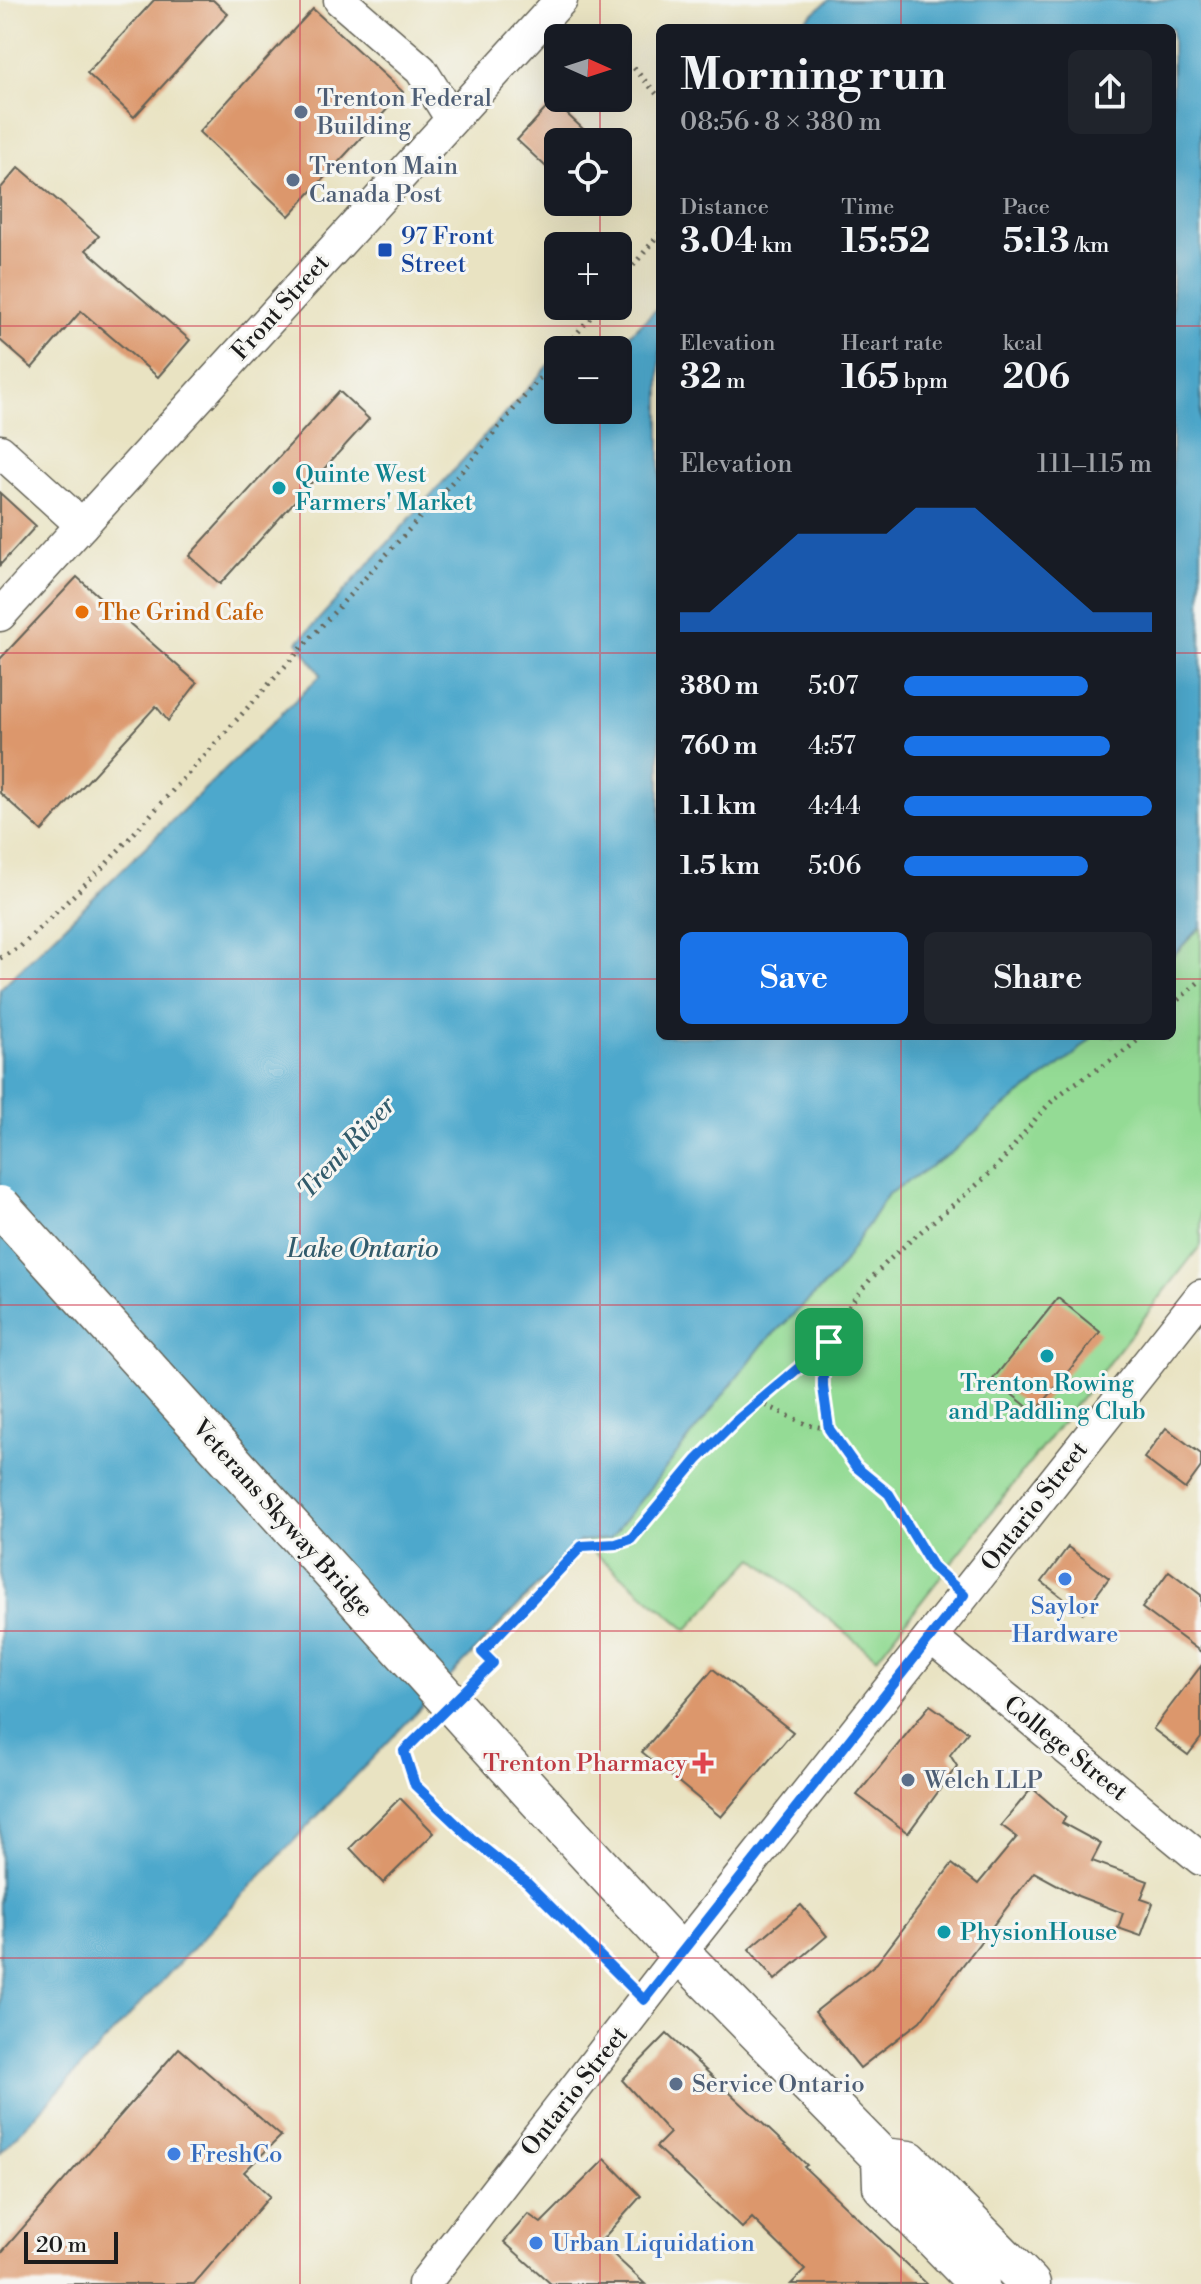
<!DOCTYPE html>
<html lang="en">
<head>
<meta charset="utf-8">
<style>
	:root { --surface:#171b24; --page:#20242c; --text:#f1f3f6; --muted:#9ea1a6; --accent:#1a73e8 }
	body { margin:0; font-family:"Libre Bodoni",serif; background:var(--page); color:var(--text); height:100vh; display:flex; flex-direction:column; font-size:30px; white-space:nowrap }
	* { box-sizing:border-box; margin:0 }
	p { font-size:26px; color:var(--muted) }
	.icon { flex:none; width:44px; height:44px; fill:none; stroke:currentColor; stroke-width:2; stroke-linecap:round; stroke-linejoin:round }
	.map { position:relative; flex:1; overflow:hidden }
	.details { position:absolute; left:656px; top:24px; width:520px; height:1016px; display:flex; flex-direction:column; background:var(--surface); border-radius:12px; box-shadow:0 8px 32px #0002 }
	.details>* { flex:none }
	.needle { width:52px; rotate:93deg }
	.fabs { position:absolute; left:544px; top:24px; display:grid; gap:16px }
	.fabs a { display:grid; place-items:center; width:88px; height:88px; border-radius:12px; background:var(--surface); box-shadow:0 8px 32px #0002; font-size:40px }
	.scale { position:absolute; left:24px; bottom:20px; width:94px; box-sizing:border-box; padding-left:8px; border:4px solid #1c1c1c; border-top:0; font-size:22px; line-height:28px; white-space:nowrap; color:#1c1c1c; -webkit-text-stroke:6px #f6f6f2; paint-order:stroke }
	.pin { position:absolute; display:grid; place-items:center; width:68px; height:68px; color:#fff; margin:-34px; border-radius:16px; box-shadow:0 4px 12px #0006 }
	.round { display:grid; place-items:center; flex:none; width:84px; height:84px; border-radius:12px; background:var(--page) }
	.summary { display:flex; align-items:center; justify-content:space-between; height:136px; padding:0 24px }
	h1 { font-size:44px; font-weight:700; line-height:60px }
	.figures { display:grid; grid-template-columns:repeat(3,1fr); gap:12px; height:136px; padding:8px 24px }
	.figures div { display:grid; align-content:center }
	.figures b { font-size:34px; font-weight:700 }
	.figures small { font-size:22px; font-weight:400 }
	.figures p { font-size:22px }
	.chart { height:224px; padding:16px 24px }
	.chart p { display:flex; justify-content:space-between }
	.chart svg { width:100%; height:144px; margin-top:8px; fill:var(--accent); opacity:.7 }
	.primary-button { display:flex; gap:16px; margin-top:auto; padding:16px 24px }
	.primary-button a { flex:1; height:92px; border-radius:12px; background:var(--accent); color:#fff; font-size:32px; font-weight:700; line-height:92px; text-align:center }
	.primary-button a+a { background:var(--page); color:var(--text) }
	ul { padding:0 24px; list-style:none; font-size:26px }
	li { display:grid; grid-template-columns:128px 96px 1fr; align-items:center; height:60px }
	li i { height:20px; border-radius:10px; background:var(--accent) }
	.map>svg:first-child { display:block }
	.green { fill:#94db95; stroke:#587c58; stroke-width:2 }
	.water { fill:#4ea8cc; stroke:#356274; stroke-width:2 }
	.building { fill:#dc976c }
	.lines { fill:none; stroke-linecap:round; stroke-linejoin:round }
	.minor-casing { stroke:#646256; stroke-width:35 }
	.major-casing { stroke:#646256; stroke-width:43 }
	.path { stroke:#646256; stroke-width:5; stroke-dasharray:2 6; stroke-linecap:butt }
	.minor { stroke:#fff; stroke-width:32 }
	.major { stroke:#fff; stroke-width:40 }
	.major-bridge-casing { stroke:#646256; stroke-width:43; stroke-linecap:butt }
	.major-bridge { stroke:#fff; stroke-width:40 }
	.route-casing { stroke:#fff; stroke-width:16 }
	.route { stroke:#1a73e8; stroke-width:10 }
	.grid { fill:none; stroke:#d1495b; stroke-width:2; stroke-opacity:0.55 }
	.service-dot { fill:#5c6f8a; stroke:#f6f6f2; stroke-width:3 }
	.transit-dot { fill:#1a4fb4; stroke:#f6f6f2; stroke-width:3 }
	.culture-dot { fill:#0f9aa8; stroke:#f6f6f2; stroke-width:3 }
	.food-dot { fill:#e8710a; stroke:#f6f6f2; stroke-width:3 }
	.shop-dot { fill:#3f7fe0; stroke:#f6f6f2; stroke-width:3 }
	.health-dot { fill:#e0444e; stroke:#f6f6f2; stroke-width:3 }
	.labels { text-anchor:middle; stroke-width:6; stroke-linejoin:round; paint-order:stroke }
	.service-label { font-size:24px; fill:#4e5e75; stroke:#f6f6f2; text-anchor:start }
	.transit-label { font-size:24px; fill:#164399; stroke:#f6f6f2; text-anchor:start }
	.street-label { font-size:24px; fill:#1c1c1c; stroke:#f6f6f2 }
	.culture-label { font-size:24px; fill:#0d838f; stroke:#f6f6f2; text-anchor:start }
	.food-label { font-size:24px; fill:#c56008; stroke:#f6f6f2; text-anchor:start }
	.shop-label { font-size:24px; fill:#366cbe; stroke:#f6f6f2; text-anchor:start }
	.health-label { font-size:24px; fill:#be3a42; stroke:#f6f6f2; text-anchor:end }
	.water-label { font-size:26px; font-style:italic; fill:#325b6b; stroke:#f6f6f2 }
</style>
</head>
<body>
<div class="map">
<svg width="1201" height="2284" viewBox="0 0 1201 2284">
	<rect width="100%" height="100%" fill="#f6f6f2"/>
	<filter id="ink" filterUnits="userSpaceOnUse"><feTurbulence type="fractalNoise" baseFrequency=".0125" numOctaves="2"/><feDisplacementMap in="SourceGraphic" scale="16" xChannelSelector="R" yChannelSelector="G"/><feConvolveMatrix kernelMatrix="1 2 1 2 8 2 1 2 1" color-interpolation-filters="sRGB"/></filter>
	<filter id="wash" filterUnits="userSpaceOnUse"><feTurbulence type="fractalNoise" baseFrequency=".006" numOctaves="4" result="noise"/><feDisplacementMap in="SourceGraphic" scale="32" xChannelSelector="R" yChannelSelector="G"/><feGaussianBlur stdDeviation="1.8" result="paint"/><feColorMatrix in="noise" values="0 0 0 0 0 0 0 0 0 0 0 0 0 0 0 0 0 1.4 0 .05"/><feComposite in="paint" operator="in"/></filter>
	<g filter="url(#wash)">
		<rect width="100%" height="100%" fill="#e9e3c2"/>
		<polygon class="green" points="1201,926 1201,1245 877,1658 754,1558 687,1630 580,1541 610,1539 764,1343 836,1274 888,1194 951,1153 1005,1106 1073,1056 1093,1036 1172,1036 1172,957"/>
		<g class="water">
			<polygon points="829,0 1201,0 1201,926 1172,957 1172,28 795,28"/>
			<polygon points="660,306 660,1036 1093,1036 1073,1056 1005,1106 951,1153 888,1194 836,1274 764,1343 610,1539 580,1541 304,1830 0,2153 0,989 321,675 298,642 558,355 558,410 618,410 618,350 563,350 572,339 626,338"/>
		</g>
		<g id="blocks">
			<g class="building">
				<polygon points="154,0 213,0 228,14 134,117 87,73"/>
				<polygon points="313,9 403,92 289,216 199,132"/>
				<polygon points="553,101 597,142 558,142 558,178 517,140"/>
				<polygon points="19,167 99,236 86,250 190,340 158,377 81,311 32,368 0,340 0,189"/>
				<polygon points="339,391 369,419 220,584 189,556"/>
				<polygon points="0,493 36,526 0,565"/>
				<polygon points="77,577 197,683 168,721 156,706 42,831 0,793 0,659"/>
				<polygon points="1058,1298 1100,1332 1035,1413 993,1379"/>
				<polygon points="1166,1428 1201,1454 1201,1467 1185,1489 1144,1458"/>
				<polygon points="1068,1547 1109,1578 1083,1613 1042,1582"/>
				<polygon points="1169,1571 1201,1595 1201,1652 1142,1608"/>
				<polygon points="1201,1666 1201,1738 1188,1755 1153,1729"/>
				<polygon points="713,1669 793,1732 721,1817 642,1752"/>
				<polygon points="930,1705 968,1732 950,1755 957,1766 908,1833 857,1795"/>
				<polygon points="1032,1788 1066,1817 1062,1823 1101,1844 1092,1861 1148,1881 1141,1899 1153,1903 1141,1936 1118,1928 1123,1913 1078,1896 1034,1872 920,2021 860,2068 815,2012 877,1963 952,1864 978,1884 1017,1837 1001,1825"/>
				<polygon points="400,1798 434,1833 383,1883 350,1848"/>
				<polygon points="801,1905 827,1936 775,1980 749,1949"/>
				<polygon points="667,2034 807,2165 804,2167 927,2284 791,2284 805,2270 752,2218 742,2228 656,2147 670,2133 622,2080"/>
				<polygon points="179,2048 281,2136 244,2172 270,2196 194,2284 0,2284 0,2254"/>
				<polygon points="605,2159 641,2196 600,2242 645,2284 551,2284 504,2242 528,2214 541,2223"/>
			</g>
		</g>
	</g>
	<g filter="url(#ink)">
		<use href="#blocks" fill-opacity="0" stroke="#646256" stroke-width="2"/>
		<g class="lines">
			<defs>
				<g id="minor">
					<polyline points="340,0 421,70 451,118"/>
					<polyline points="0,451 82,525"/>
					<polyline points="0,615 561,0"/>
					<polyline points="931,1637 1201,1859"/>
					<polyline points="424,2284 680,1953 1201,1296"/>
				</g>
				<g id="major">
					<polyline points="566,1830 680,1953 882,2158 909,2161 1030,2284"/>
					<polyline points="882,2158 883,2186 979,2284"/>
				</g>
			</defs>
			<use href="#minor" class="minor-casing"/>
			<use href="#major" class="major-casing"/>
			<g class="path">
				<polyline points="634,68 660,98"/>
				<polyline points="618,284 660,233"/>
				<polyline points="563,350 600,306"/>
				<polyline points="0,958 20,947 107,863 471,461 558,356"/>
				<polyline points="1172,1005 1201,980"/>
				<polyline points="759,1402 808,1425 829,1429"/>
				<path d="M 940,1574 C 916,1549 910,1515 888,1493 C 868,1472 844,1459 831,1432 C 825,1422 825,1408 824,1396 C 814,1297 927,1232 990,1173 C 1015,1149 1032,1118 1058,1096 C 1085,1074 1117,1061 1142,1036"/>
				<polyline points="476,1679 493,1663 482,1652 582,1546 616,1544 631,1539 697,1460 736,1421 829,1342"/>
				<polyline points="426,1728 404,1751 415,1785 471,1838 526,1882 621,1977"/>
			</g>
			<use href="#minor" class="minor"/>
			<use href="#major" class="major"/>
			<defs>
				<polyline id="major-bridge" points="0,1206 566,1830"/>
			</defs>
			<use href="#major-bridge" class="major-bridge-casing"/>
			<use href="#major-bridge" class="major-bridge"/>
		</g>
	</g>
	<g class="lines" filter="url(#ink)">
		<defs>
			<polygon id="route" points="829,1342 823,1365 823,1387 829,1429 856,1467 889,1494 932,1566 964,1595 644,2000 526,1882 471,1838 415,1785 404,1751 493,1663 482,1652 582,1546 616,1544 631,1539 697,1460 736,1421"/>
		</defs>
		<use href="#route" class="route-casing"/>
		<use href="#route" class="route"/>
	</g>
	<path class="grid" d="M 300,0 L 300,2284M 600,0 L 600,38M 901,0 L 901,28M 600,98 L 600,142M 600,202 L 600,246M 600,306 L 600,350M 0,326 L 660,326M 1172,326 L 1201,326M 600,410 L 600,2284M 0,653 L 660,653M 1172,653 L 1201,653M 0,979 L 660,979M 1172,979 L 1201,979M 901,1036 L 901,2284M 0,1305 L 1201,1305M 0,1631 L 1201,1631M 0,1958 L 1201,1958"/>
	<g class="service-dot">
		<circle cx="301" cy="112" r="8"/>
		<circle cx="293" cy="180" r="8"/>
		<circle cx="908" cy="1780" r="8"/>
		<circle cx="676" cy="2084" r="8"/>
	</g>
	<rect class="transit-dot" x="377" y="242" width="16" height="16" rx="4"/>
	<g class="culture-dot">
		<circle cx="279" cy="488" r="8"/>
		<circle cx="1047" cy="1356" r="8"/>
		<circle cx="944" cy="1932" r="8"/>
	</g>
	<circle class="food-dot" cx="82" cy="612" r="8"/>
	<g class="shop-dot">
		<circle cx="1065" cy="1579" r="8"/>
		<circle cx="174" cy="2154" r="8"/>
		<circle cx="536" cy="2243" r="8"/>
	</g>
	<path class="health-dot" d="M699 1751h8v8h8v8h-8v8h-8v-8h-8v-8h8z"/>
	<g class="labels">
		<g class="service-label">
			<text x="317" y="106">Trenton Federal<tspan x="317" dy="28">Building</tspan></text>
			<text x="309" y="174">Trenton Main<tspan x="309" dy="28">Canada Post</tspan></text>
			<text x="924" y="1788">Welch LLP</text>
			<text x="692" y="2092">Service Ontario</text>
		</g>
		<g class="transit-label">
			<text x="401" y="244">97 Front<tspan x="401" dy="28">Street</tspan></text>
		</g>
		<g class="street-label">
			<text transform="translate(280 307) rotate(-48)" y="8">Front Street</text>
			<text transform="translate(1034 1506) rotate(-52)" y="8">Ontario Street</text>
			<text transform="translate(283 1518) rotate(48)" y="8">Veterans Skyway Bridge</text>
			<text transform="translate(1066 1748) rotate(39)" y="8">College Street</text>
			<text transform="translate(574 2091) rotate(-52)" y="8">Ontario Street</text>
		</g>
		<g class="culture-label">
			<text x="295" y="482">Quinte West<tspan x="295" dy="28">Farmers' Market</tspan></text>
			<text x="1047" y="1391" text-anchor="middle">Trenton Rowing<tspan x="1047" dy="28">and Paddling Club</tspan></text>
			<text x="960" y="1940">PhysionHouse</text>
		</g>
		<g class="food-label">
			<text x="98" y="620">The Grind Cafe</text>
		</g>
		<g class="shop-label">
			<text x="1065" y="1614" text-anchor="middle">Saylor<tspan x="1065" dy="28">Hardware</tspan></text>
			<text x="190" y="2162">FreshCo</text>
			<text x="552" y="2251">Urban Liquidation</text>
		</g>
		<g class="health-label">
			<text x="687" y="1771">Trenton Pharmacy</text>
		</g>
		<g class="water-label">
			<text transform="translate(346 1147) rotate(-47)" y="9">Trent River</text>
			<text x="363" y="1257">Lake Ontario</text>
		</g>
	</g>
</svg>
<div class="fabs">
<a><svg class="needle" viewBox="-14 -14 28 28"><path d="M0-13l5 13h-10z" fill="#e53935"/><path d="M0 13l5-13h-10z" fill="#9ea1a6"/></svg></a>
<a><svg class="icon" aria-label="locate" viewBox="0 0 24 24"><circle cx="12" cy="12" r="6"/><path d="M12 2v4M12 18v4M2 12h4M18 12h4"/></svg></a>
<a>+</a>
<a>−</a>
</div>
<div class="scale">20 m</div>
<div class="pin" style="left:829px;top:1342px;background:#1e9e55"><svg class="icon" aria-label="arrive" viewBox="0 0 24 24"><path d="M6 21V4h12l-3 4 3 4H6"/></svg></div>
<section class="details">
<div class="summary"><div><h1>Morning run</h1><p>08:56 · 8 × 380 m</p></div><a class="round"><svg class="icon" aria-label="share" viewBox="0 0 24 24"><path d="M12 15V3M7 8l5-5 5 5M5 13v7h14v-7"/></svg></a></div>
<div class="figures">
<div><p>Distance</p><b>3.04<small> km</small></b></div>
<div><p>Time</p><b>15:52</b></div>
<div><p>Pace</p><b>5:13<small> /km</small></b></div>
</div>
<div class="figures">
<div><p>Elevation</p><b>32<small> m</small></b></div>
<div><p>Heart rate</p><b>165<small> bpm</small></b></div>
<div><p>kcal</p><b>206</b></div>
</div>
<div class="chart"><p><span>Elevation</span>111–115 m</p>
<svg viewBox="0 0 160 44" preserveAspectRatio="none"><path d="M0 44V38L10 38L20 30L30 22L40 14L50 14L60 14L70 14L80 6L90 6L100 6L110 14L120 22L130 30L140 38L150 38L160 38V44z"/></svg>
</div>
<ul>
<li><b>380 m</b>5:07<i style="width:74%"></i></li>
<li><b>760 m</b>4:57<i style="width:83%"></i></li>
<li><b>1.1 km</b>4:44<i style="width:100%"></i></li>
<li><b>1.5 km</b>5:06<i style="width:74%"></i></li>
</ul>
<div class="primary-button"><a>Save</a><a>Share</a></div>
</section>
</div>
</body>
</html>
